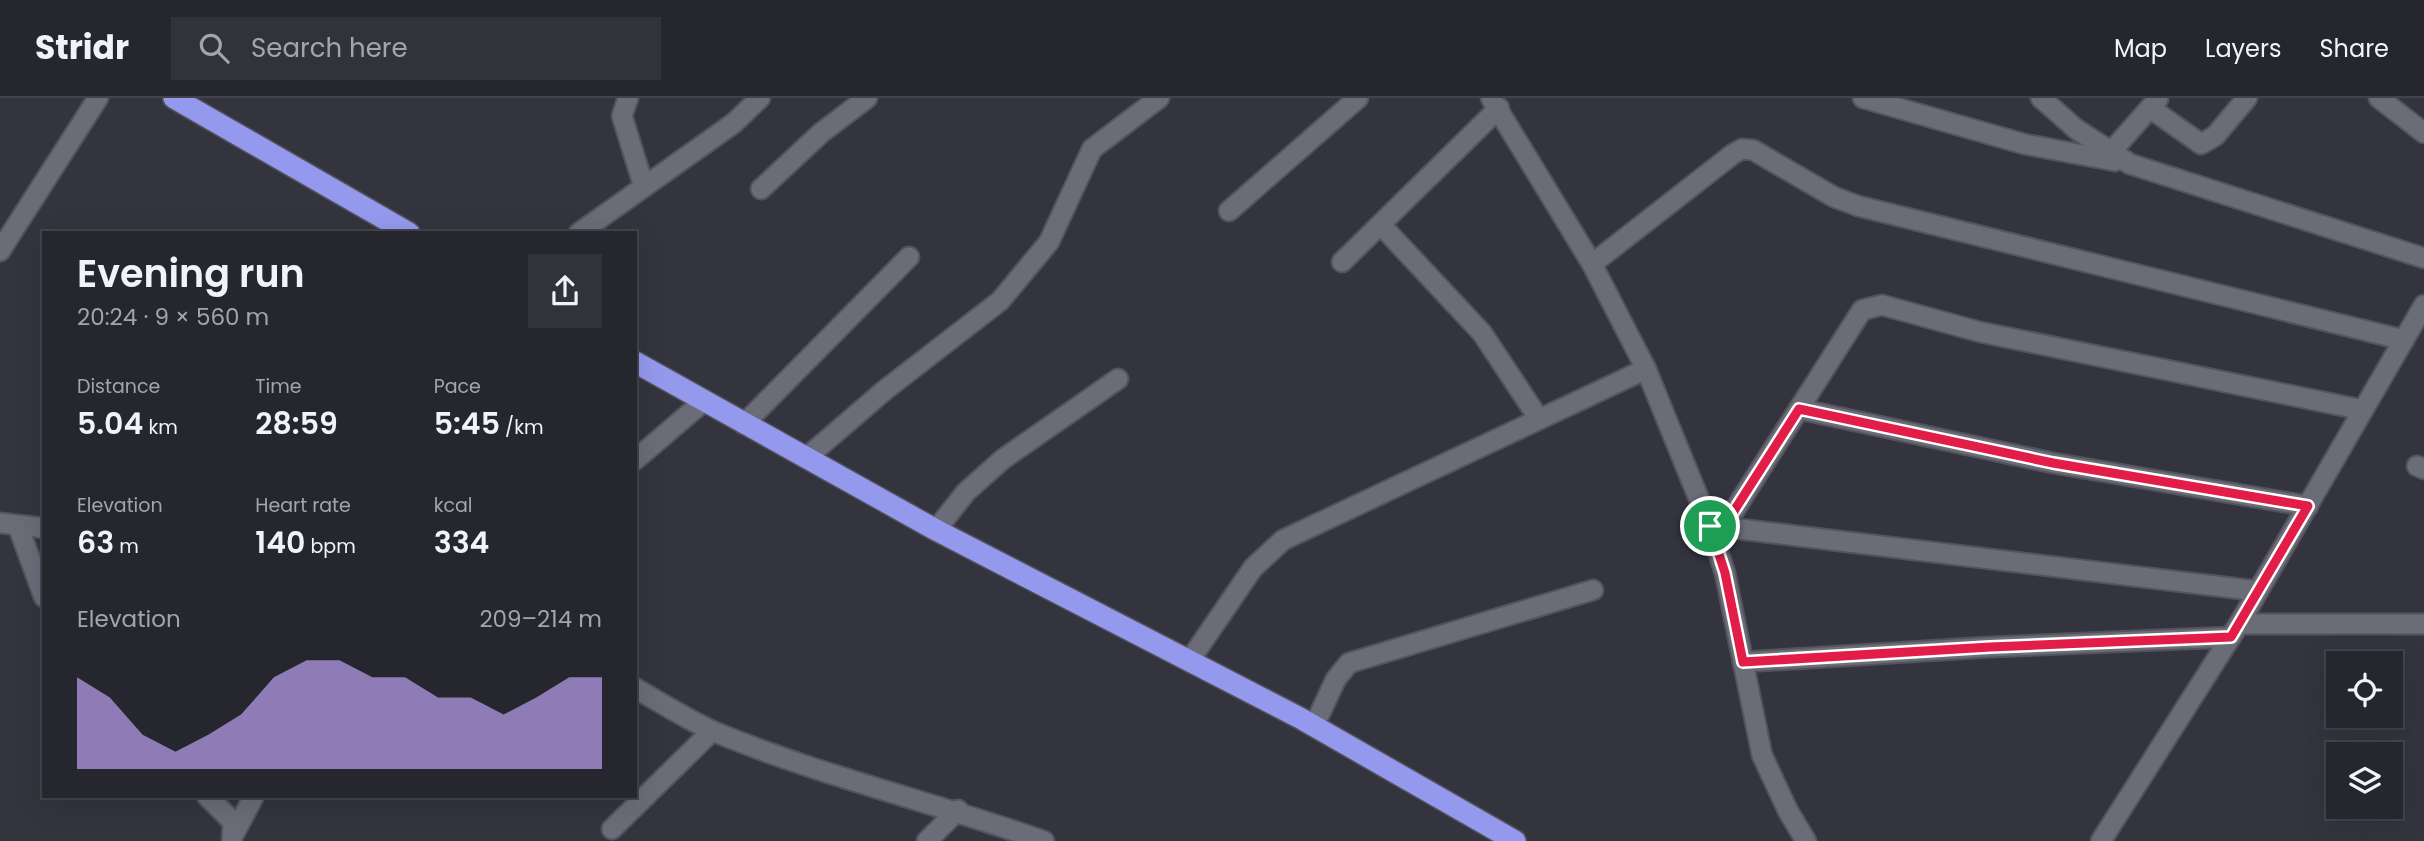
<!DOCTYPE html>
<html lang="en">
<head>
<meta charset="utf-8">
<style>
	:root { --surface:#26272e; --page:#32333a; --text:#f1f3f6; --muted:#a4a5aa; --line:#42444a; --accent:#bca0f2 }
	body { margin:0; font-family:Poppins,sans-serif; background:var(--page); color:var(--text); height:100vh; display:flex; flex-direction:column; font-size:26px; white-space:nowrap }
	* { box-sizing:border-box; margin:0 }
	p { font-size:23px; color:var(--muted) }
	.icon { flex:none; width:38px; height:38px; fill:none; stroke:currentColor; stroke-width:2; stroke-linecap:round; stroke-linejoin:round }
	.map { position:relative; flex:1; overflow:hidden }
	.panel { position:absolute; left:42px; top:133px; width:595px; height:567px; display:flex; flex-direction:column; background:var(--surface); border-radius:0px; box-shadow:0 7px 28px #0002,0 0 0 2px var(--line) }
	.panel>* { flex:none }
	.controls { position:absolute; left:2326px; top:553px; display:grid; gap:14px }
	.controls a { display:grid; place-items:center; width:77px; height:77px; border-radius:0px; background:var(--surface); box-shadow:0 7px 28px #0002,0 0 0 2px var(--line); font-size:35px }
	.pin { position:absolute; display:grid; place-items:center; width:60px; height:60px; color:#fff; margin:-30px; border:4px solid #fff; border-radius:50%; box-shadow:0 2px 7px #0007 }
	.round { display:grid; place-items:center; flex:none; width:74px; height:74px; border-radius:0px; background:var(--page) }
	.head { display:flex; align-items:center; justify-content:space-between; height:119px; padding:0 35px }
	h1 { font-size:38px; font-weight:600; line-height:52px }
	.stats { display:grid; grid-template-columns:repeat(3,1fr); gap:10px; height:119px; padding:7px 35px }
	.stats div { display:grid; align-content:center }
	.stats b { font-size:30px; font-weight:600 }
	.stats small { font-size:19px; font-weight:400 }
	.stats p { font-size:19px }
	.chart { height:196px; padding:14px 35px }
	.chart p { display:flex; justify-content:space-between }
	.chart svg { width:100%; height:126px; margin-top:7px; fill:var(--accent); opacity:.7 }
	header { display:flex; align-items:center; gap:42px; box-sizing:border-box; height:98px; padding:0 35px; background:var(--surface); border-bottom:2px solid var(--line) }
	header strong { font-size:33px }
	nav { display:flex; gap:38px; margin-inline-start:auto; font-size:24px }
	.search { width:490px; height:63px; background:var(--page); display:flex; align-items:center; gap:18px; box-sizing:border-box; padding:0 24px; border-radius:0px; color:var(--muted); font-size:26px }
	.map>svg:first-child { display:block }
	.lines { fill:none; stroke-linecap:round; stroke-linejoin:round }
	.minor-casing { stroke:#52535c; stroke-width:23 }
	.highway-casing { stroke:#52535c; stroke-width:24 }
	.minor { stroke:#6a6c78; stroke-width:19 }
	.highway { stroke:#9599ee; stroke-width:21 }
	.route-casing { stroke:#fff; stroke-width:14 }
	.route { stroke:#e11d48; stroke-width:9 }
</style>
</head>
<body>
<header>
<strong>Stridr</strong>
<div class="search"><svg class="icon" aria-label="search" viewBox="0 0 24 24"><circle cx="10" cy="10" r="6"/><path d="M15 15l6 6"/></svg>Search here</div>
<nav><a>Map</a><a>Layers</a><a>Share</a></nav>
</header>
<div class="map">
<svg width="2424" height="743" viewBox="0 0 2424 743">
	<rect width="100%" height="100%" fill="#33343e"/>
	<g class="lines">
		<defs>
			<g id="minor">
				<polyline points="628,0 622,18 644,89"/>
				<polyline points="1491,0 1592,166 1646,271 1710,428 1725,475 1762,657 1788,713 1806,743"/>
				<polyline points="1863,0 2024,46 2115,63"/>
				<polyline points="2041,0 2076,31 2130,66 2424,160"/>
				<polyline points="2379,0 2424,35"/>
				<polyline points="2150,10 2201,46 2215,38 2247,0"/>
				<polyline points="2110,55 2158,1"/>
				<polyline points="761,91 821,35 867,0"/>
				<polyline points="1229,113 1358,0"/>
				<polyline points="1381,127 1482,235 1539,321"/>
				<polyline points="579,135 734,25 760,0"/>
				<polyline points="0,153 98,0"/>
				<polyline points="1342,164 1499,10"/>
				<polyline points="1592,166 1733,56 1742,51 1753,52 1834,99 1858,108 2404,242"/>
				<polyline points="1799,311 2053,365 2308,408"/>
				<polyline points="744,326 909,159"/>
				<polyline points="806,360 885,292 1000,203 1049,144 1092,51 1159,0"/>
				<polyline points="635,362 704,303"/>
				<polyline points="2417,368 2424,371"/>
				<polyline points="0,425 44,430"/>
				<polyline points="1725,427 1862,212 1882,207 1980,234 2363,312"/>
				<polyline points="18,428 44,499"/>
				<polyline points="1714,428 2258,493"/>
				<polyline points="936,432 966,394 1003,361 1118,281"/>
				<polyline points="2239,526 2424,526"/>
				<polyline points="1190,562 1253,470 1283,442 1646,271"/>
				<polyline points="1743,564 1990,549 2231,539"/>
				<path d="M 635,590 C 661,605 688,622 715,634 C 821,678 936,705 1044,743"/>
				<polyline points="1314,628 1336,581 1349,565 1593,492"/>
				<polyline points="207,698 233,724 232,743"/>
				<polyline points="612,731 712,633"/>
				<polyline points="235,734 254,698"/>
				<polyline points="927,743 958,712"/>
				<polyline points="2101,743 2239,526 2424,207"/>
			</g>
			<g id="highway">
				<polyline points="174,0 409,135"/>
				<polyline points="635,264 936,432 1300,620 1515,743"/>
			</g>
		</defs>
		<use href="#minor" class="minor-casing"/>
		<use href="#highway" class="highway-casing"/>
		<use href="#minor" class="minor"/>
		<use href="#highway" class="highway"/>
	</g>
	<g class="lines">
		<defs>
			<polygon id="route" points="1799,311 2053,365 2308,408 2231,539 1990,549 1743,564 1725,475 1710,428 1725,427"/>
		</defs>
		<use href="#route" class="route-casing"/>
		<use href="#route" class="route"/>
	</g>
</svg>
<div class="controls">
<a><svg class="icon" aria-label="locate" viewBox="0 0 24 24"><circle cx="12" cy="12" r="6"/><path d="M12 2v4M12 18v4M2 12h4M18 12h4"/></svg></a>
<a><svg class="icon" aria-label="layers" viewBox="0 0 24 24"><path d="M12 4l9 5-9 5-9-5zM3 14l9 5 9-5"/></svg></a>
</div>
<div class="pin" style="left:1710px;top:428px;background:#1e9e55"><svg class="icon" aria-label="arrive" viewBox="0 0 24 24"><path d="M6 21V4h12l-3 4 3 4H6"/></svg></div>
<section class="panel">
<div class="head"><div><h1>Evening run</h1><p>20:24 · 9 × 560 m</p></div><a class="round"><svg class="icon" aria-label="share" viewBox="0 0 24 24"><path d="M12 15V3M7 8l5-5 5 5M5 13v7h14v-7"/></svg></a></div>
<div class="stats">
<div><p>Distance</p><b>5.04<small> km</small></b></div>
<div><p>Time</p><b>28:59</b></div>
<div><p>Pace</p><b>5:45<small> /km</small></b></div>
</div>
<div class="stats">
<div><p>Elevation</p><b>63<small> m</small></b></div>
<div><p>Heart rate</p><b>140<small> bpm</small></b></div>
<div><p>kcal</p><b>334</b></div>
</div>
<div class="chart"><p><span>Elevation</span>209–214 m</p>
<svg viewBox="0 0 160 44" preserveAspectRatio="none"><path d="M0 44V12L10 19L20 32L30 38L40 32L50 25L60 12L70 6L80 6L90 12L100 12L110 19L120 19L130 25L140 19L150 12L160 12V44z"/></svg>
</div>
</section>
</div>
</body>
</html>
